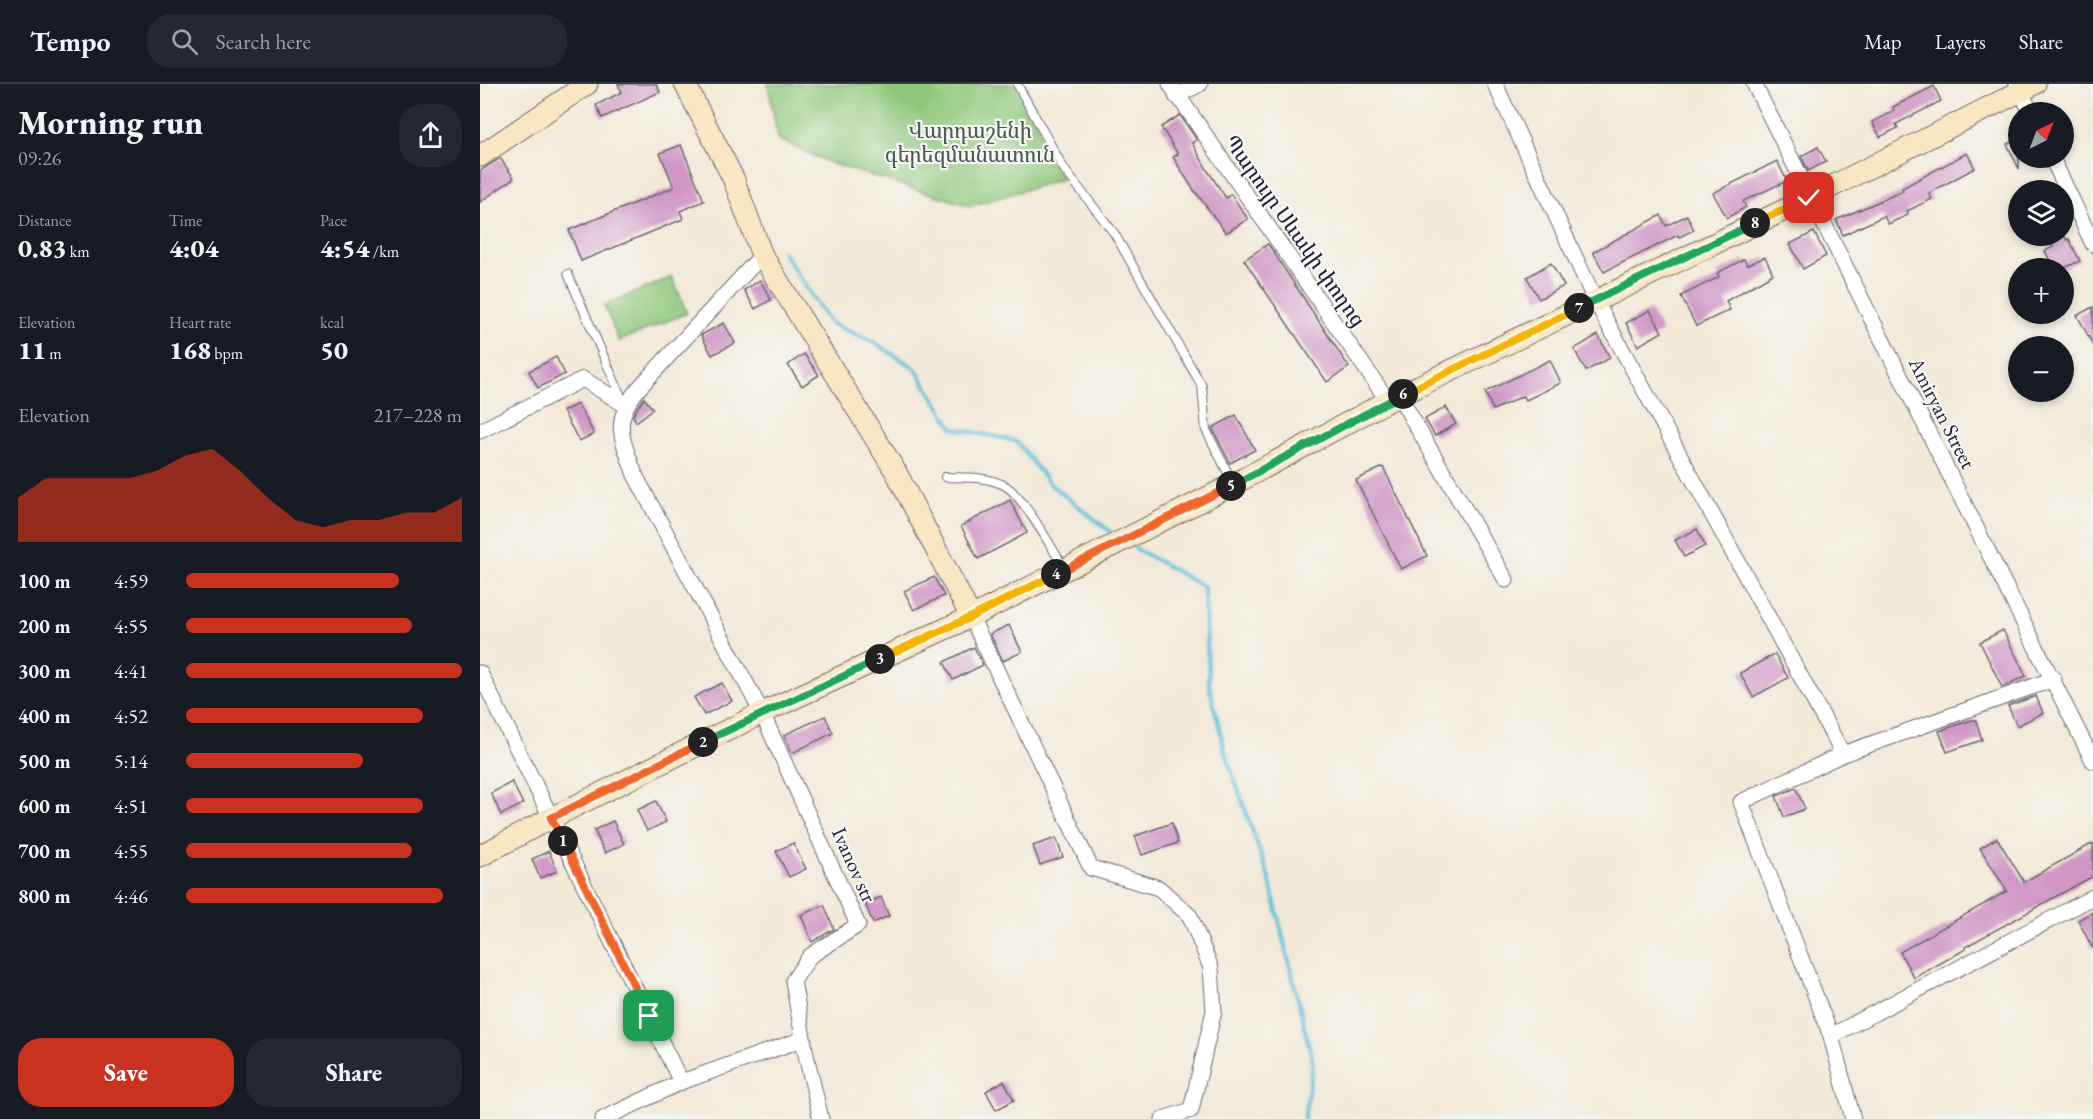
<!DOCTYPE html>
<html lang="en">
<head>
<meta charset="utf-8">
<style>
	:root { --surface:#171b24; --page:#242831; --text:#f1f3f6; --muted:#9ea1a6; --line:#363941; --accent:#c8321e }
	body { margin:0; font-family:"EB Garamond","Noto Serif Armenian",serif; background:var(--page); color:var(--text); height:100vh; display:flex; flex-direction:column; font-size:22px; white-space:nowrap }
	* { box-sizing:border-box; margin:0 }
	p { font-size:20px; color:var(--muted) }
	.icon { flex:none; width:33px; height:33px; fill:none; stroke:currentColor; stroke-width:2; stroke-linecap:round; stroke-linejoin:round }
	.map { position:relative; flex:1; overflow:hidden }
	.details { display:flex; flex-direction:column; background:var(--surface); width:480px }
	.details>* { flex:none }
	.needle { width:39px; rotate:42deg }
	.buttons { position:absolute; left:1528px; top:18px; display:grid; gap:12px }
	.buttons a { display:grid; place-items:center; width:66px; height:66px; border-radius:50%; background:var(--surface); box-shadow:0 3px 9px #0003; font-size:30px }
	.pin { position:absolute; display:grid; place-items:center; width:51px; height:51px; color:#fff; margin:-26px; border-radius:12px; box-shadow:0 3px 9px #0006 }
	.km { position:absolute; width:30px; height:30px; margin:-15px; border-radius:50%; background:#222; color:#fff; font-size:16px; line-height:30px; text-align:center }
	.round { display:grid; place-items:center; flex:none; width:63px; height:63px; border-radius:24px; background:var(--page) }
	.overview { display:flex; align-items:center; justify-content:space-between; height:102px; padding:0 18px }
	h1 { font-size:33px; font-weight:800; line-height:45px }
	.metrics { display:grid; grid-template-columns:repeat(3,1fr); gap:9px; height:102px; padding:6px 18px }
	.metrics div { display:grid; align-content:center }
	.metrics b { font-size:26px; font-weight:800 }
	.metrics small { font-size:16px; font-weight:400 }
	.metrics p { font-size:16px }
	.chart { height:168px; padding:12px 18px }
	.chart p { display:flex; justify-content:space-between }
	.chart svg { width:100%; height:108px; margin-top:6px; fill:var(--accent); opacity:.7 }
	.button { display:flex; gap:12px; margin-top:auto; padding:12px 18px }
	.button a { flex:1; height:69px; border-radius:24px; background:var(--accent); color:#fff; font-size:24px; font-weight:800; line-height:69px; text-align:center }
	.button a+a { background:var(--page); color:var(--text) }
	ul { padding:0 18px; list-style:none; font-size:20px }
	li { display:grid; grid-template-columns:96px 72px 1fr; align-items:center; height:45px }
	li i { height:15px; border-radius:8px; background:var(--accent) }
	header { display:flex; align-items:center; gap:36px; box-sizing:border-box; height:84px; padding:0 30px; background:var(--surface); border-bottom:2px solid var(--line) }
	header strong { font-size:28px }
	nav { display:flex; gap:33px; margin-inline-start:auto; font-size:21px }
	.search { width:420px; height:54px; background:var(--page); display:flex; align-items:center; gap:15px; box-sizing:border-box; padding:0 21px; border-radius:24px; color:var(--muted); font-size:22px }
	main { display:flex; flex:1; min-height:0 }
	.map>svg:first-child { display:block }
	.green { fill:#8fc77a; stroke:#58745a; stroke-width:1.5 }
	.lines { fill:none; stroke-linecap:round; stroke-linejoin:round }
	.stream { stroke:#60c4de; stroke-width:4 }
	.building { fill:#d097c6 }
	.lane-casing { stroke:#6b6872; stroke-width:10 }
	.street-casing { stroke:#6b6872; stroke-width:17 }
	.secondary-casing { stroke:#6b6872; stroke-width:23 }
	.lane { stroke:#fff; stroke-width:8 }
	.street { stroke:#fff; stroke-width:15 }
	.secondary { stroke:#f9e7c3; stroke-width:21 }
	.split-1-casing { stroke:#fff; stroke-width:12 }
	.split-2-casing { stroke:#fff; stroke-width:12 }
	.split-3-casing { stroke:#fff; stroke-width:12 }
	.split-4-casing { stroke:#fff; stroke-width:12 }
	.split-5-casing { stroke:#fff; stroke-width:12 }
	.split-6-casing { stroke:#fff; stroke-width:12 }
	.split-7-casing { stroke:#fff; stroke-width:12 }
	.split-8-casing { stroke:#fff; stroke-width:12 }
	.split-9-casing { stroke:#fff; stroke-width:12 }
	.split-1 { stroke:#f0652b; stroke-width:8 }
	.split-2 { stroke:#f0652b; stroke-width:8 }
	.split-3 { stroke:#22a559; stroke-width:8 }
	.split-4 { stroke:#f5b400; stroke-width:8 }
	.split-5 { stroke:#f0652b; stroke-width:8 }
	.split-6 { stroke:#22a559; stroke-width:8 }
	.split-7 { stroke:#f5b400; stroke-width:8 }
	.split-8 { stroke:#22a559; stroke-width:8 }
	.split-9 { stroke:#f5b400; stroke-width:8 }
	.labels { text-anchor:middle; stroke-width:4.5; stroke-linejoin:round; paint-order:stroke }
	.park-label { font-size:21px; fill:#485c51; stroke:#f6f6f2 }
	.street-label { font-size:21px; fill:#22223b; stroke:#f6f6f2 }
</style>
</head>
<body>
<header>
<strong>Tempo</strong>
<div class="search"><svg class="icon" aria-label="search" viewBox="0 0 24 24"><circle cx="10" cy="10" r="6"/><path d="M15 15l6 6"/></svg>Search here</div>
<nav><a>Map</a><a>Layers</a><a>Share</a></nav>
</header>
<main>
<section class="details">
<div class="overview"><div><h1>Morning run</h1><p>09:26</p></div><a class="round"><svg class="icon" aria-label="share" viewBox="0 0 24 24"><path d="M12 15V3M7 8l5-5 5 5M5 13v7h14v-7"/></svg></a></div>
<div class="metrics">
<div><p>Distance</p><b>0.83<small> km</small></b></div>
<div><p>Time</p><b>4:04</b></div>
<div><p>Pace</p><b>4:54<small> /km</small></b></div>
</div>
<div class="metrics">
<div><p>Elevation</p><b>11<small> m</small></b></div>
<div><p>Heart rate</p><b>168<small> bpm</small></b></div>
<div><p>kcal</p><b>50</b></div>
</div>
<div class="chart"><p><span>Elevation</span>217–228 m</p>
<svg viewBox="0 0 160 44" preserveAspectRatio="none"><path d="M0 44V26L10 18L20 18L30 18L40 18L50 15L60 9L70 6L80 15L90 26L100 35L110 38L120 35L130 35L140 32L150 32L160 26V44z"/></svg>
</div>
<ul>
<li><b>100 m</b>4:59<i style="width:77%"></i></li>
<li><b>200 m</b>4:55<i style="width:82%"></i></li>
<li><b>300 m</b>4:41<i style="width:100%"></i></li>
<li><b>400 m</b>4:52<i style="width:86%"></i></li>
<li><b>500 m</b>5:14<i style="width:64%"></i></li>
<li><b>600 m</b>4:51<i style="width:86%"></i></li>
<li><b>700 m</b>4:55<i style="width:82%"></i></li>
<li><b>800 m</b>4:46<i style="width:93%"></i></li>
</ul>
<div class="button"><a>Save</a><a>Share</a></div>
</section>
<div class="map">
<svg width="1613" height="1035" viewBox="0 0 1613 1035">
	<rect width="100%" height="100%" fill="#f6f6f2"/>
	<filter id="ink" filterUnits="userSpaceOnUse"><feTurbulence type="fractalNoise" baseFrequency=".0167" numOctaves="2"/><feDisplacementMap in="SourceGraphic" scale="12" xChannelSelector="R" yChannelSelector="G"/><feConvolveMatrix kernelMatrix="1 2 1 2 8 2 1 2 1" color-interpolation-filters="sRGB"/></filter>
	<filter id="wash" filterUnits="userSpaceOnUse"><feTurbulence type="fractalNoise" baseFrequency=".008" numOctaves="4" result="noise"/><feDisplacementMap in="SourceGraphic" scale="24" xChannelSelector="R" yChannelSelector="G"/><feGaussianBlur stdDeviation="1.35" result="paint"/><feColorMatrix in="noise" values="0 0 0 0 0 0 0 0 0 0 0 0 0 0 0 0 0 1.4 0 .05"/><feComposite in="paint" operator="in"/></filter>
	<g filter="url(#wash)">
		<rect width="100%" height="100%" fill="#f3e9d7"/>
		<g class="green">
			<polygon points="288,0 541,0 582,95 490,122 350,79 298,55"/>
			<polygon points="192,193 207,229 139,257 124,221"/>
		</g>
		<g class="lines">
			<g class="stream">
				<polyline points="303,168 350,239 395,259 435,284 473,344 536,357 569,399 632,449"/>
				<polyline points="653,463 724,503 729,600 745,668 789,794 833,979 824,1035"/>
			</g>
		</g>
		<g id="blocks">
			<g class="building">
				<polygon points="138,0 176,0 180,8 122,34 116,21 142,8"/>
				<polygon points="1454,2 1461,17 1416,40 1418,44 1400,53 1392,38 1414,27 1413,23"/>
				<polygon points="700,31 717,56 712,59 728,87 746,114 751,110 768,135 746,149 711,102 693,73 698,70 681,43"/>
				<polygon points="1539,54 1539,85 1527,60"/>
				<polygon points="201,61 224,117 200,127 203,135 101,177 89,146 194,103 180,69"/>
				<polygon points="1338,63 1346,78 1328,87 1321,72"/>
				<polygon points="1487,69 1495,84 1449,109 1452,115 1427,127 1428,131 1408,140 1404,132 1363,151 1356,136 1423,107 1422,104"/>
				<polygon points="20,74 34,94 0,118 0,87"/>
				<polygon points="1297,77 1307,97 1263,117 1266,123 1247,134 1233,109"/>
				<polygon points="1181,131 1186,142 1207,131 1214,146 1199,153 1198,151 1124,188 1113,168"/>
				<polygon points="1334,148 1346,172 1323,185 1310,160"/>
				<polygon points="1568,152 1584,152 1587,156 1589,155 1600,177 1584,184 1574,184 1565,167 1573,163"/>
				<polygon points="788,160 869,283 847,298 764,176"/>
				<polygon points="1285,173 1293,190 1246,217 1250,226 1216,242 1201,212 1239,193 1237,189 1264,175 1267,181"/>
				<polygon points="1071,179 1084,202 1059,215 1047,193"/>
				<polygon points="280,196 291,216 275,225 264,206"/>
				<polygon points="1613,223 1613,261 1597,231"/>
				<polygon points="1170,226 1182,248 1158,262 1146,239"/>
				<polygon points="244,239 255,259 232,271 221,251"/>
				<polygon points="1118,251 1130,274 1106,287 1094,265"/>
				<polygon points="324,270 339,291 322,302 308,281"/>
				<polygon points="76,273 85,290 58,304 49,287"/>
				<polygon points="1070,276 1081,299 1046,316 1043,312 1013,326 1005,308"/>
				<polygon points="164,314 173,325 156,338 153,331"/>
				<polygon points="98,320 114,350 99,357 83,327"/>
				<polygon points="966,323 976,340 955,352 945,335"/>
				<polygon points="756,331 775,366 750,379 732,344"/>
				<polygon points="903,383 947,472 921,485 876,396"/>
				<polygon points="530,416 547,449 498,475 481,442"/>
				<polygon points="1217,445 1225,462 1204,473 1195,456"/>
				<polygon points="454,493 464,512 434,526 424,507"/>
				<polygon points="529,541 542,568 523,577 510,550"/>
				<polygon points="1523,546 1546,592 1522,603 1500,558"/>
				<polygon points="494,563 503,581 473,596 464,578"/>
				<polygon points="1295,570 1308,594 1273,613 1260,589"/>
				<polygon points="242,599 252,617 224,631 214,613"/>
				<polygon points="1556,612 1563,629 1537,642 1528,622"/>
				<polygon points="345,632 353,649 312,669 304,651"/>
				<polygon points="1492,636 1496,636 1502,656 1467,668 1459,647"/>
				<polygon points="32,698 43,720 21,731 11,709"/>
				<polygon points="1316,704 1325,725 1304,733 1296,712"/>
				<polygon points="176,717 186,738 167,747 157,726"/>
				<polygon points="133,737 144,760 125,769 114,746"/>
				<polygon points="692,739 698,759 662,771 655,752"/>
				<polygon points="576,754 583,773 560,781 553,762"/>
				<polygon points="1517,754 1544,798 1613,759 1613,792 1485,863 1486,865 1434,894 1420,868 1527,807 1500,764"/>
				<polygon points="313,759 326,785 309,793 296,767"/>
				<polygon points="69,767 77,787 60,794 52,775"/>
				<polygon points="401,813 409,832 393,839 385,820"/>
				<polygon points="344,821 354,845 332,858 321,831"/>
				<polygon points="1613,828 1613,865 1598,836"/>
				<polygon points="524,997 534,1016 516,1026 506,1007"/>
			</g>
		</g>
	</g>
	<g filter="url(#ink)">
		<use href="#blocks" fill-opacity="0" stroke="#6b6872" stroke-width="1.5"/>
		<g class="lines">
			<defs>
				<g id="lane">
					<polyline points="537,0 584,85 634,149 722,302 726,346 753,399"/>
					<polyline points="88,190 143,317"/>
					<path d="M 465,393 C 486,394 505,392 524,401 C 542,410 573,466 584,484"/>
				</g>
				<g id="street">
					<polyline points="690,0 908,317"/>
					<polyline points="1015,0 1115,216 1363,670"/>
					<polyline points="1274,0 1613,677"/>
					<polyline points="1537,0 1551,28"/>
					<polyline points="696,12 720,0"/>
					<polyline points="1572,74 1613,160"/>
					<path d="M 282,171 L 158,305 C 131,338 142,354 155,391 L 282,629 L 378,841 L 330,872 L 313,897 L 326,971 L 341,1035"/>
					<polyline points="919,312 1026,496"/>
					<polyline points="0,347 103,295 145,321"/>
					<polyline points="491,533 611,784 679,804 710,832 731,884 734,927 711,1026 683,1035"/>
					<polyline points="0,589 201,998"/>
					<polyline points="1351,952 1613,813"/>
					<polyline points="123,1035 201,998 323,955"/>
					<polyline points="1373,1035 1351,952 1261,718 1363,670 1574,595"/>
				</g>
				<g id="secondary">
					<polyline points="205,0 253,94 282,171 416,388 491,533"/>
					<polyline points="0,72 107,0"/>
					<polyline points="0,772 71,734 282,629 491,533 754,400 908,317 1329,114 1555,0"/>
				</g>
			</defs>
			<use href="#lane" class="lane-casing"/>
			<use href="#street" class="street-casing"/>
			<use href="#secondary" class="secondary-casing"/>
			<use href="#lane" class="lane"/>
			<use href="#street" class="street"/>
			<use href="#secondary" class="secondary"/>
		</g>
	</g>
	<g class="lines" filter="url(#ink)">
		<defs>
			<polyline id="split-1" points="83,757 169,932"/>
			<polyline id="split-2" points="83,757 71,734 223,658"/>
			<polyline id="split-3" points="223,658 400,575"/>
			<polyline id="split-4" points="400,575 491,533 576,490"/>
			<polyline id="split-5" points="576,490 751,402"/>
			<polyline id="split-6" points="751,402 923,310"/>
			<polyline id="split-7" points="923,310 1099,224"/>
			<polyline id="split-8" points="1099,224 1275,139"/>
			<polyline id="split-9" points="1275,139 1329,114"/>
		</defs>
		<use href="#split-1" class="split-1-casing"/>
		<use href="#split-2" class="split-2-casing"/>
		<use href="#split-3" class="split-3-casing"/>
		<use href="#split-4" class="split-4-casing"/>
		<use href="#split-5" class="split-5-casing"/>
		<use href="#split-6" class="split-6-casing"/>
		<use href="#split-7" class="split-7-casing"/>
		<use href="#split-8" class="split-8-casing"/>
		<use href="#split-9" class="split-9-casing"/>
		<use href="#split-1" class="split-1"/>
		<use href="#split-2" class="split-2"/>
		<use href="#split-3" class="split-3"/>
		<use href="#split-4" class="split-4"/>
		<use href="#split-5" class="split-5"/>
		<use href="#split-6" class="split-6"/>
		<use href="#split-7" class="split-7"/>
		<use href="#split-8" class="split-8"/>
		<use href="#split-9" class="split-9"/>
	</g>
	<g class="labels">
		<g class="park-label">
			<text x="490" y="54">Վարդաշենի<tspan x="490" dy="24">գերեզմանատուն</tspan></text>
		</g>
		<g class="street-label">
			<text transform="translate(815 147) rotate(55)" y="7">Պարույր Սևակի փողոց</text>
			<text transform="translate(1462 329) rotate(63)" y="7">Amiryan Street</text>
			<text transform="translate(374 781) rotate(66)" y="7">Ivanov str</text>
		</g>
	</g>
</svg>
<div class="buttons">
<a><svg class="needle" viewBox="-14 -14 28 28"><path d="M0-13l5 13h-10z" fill="#e53935"/><path d="M0 13l5-13h-10z" fill="#9ea1a6"/></svg></a>
<a><svg class="icon" aria-label="layers" viewBox="0 0 24 24"><path d="M12 4l9 5-9 5-9-5zM3 14l9 5 9-5"/></svg></a>
<a>+</a>
<a>−</a>
</div>
<div class="pin" style="left:169px;top:932px;background:#1e9e55"><svg class="icon" aria-label="arrive" viewBox="0 0 24 24"><path d="M6 21V4h12l-3 4 3 4H6"/></svg></div>
<div class="pin" style="left:1329px;top:114px;background:#d93025"><svg class="icon" aria-label="check" viewBox="0 0 24 24"><path d="M5 12l5 5 9-10"/></svg></div>
<b class="km" style="left:83px;top:757px">1</b>
<b class="km" style="left:223px;top:658px">2</b>
<b class="km" style="left:400px;top:575px">3</b>
<b class="km" style="left:576px;top:490px">4</b>
<b class="km" style="left:751px;top:402px">5</b>
<b class="km" style="left:923px;top:310px">6</b>
<b class="km" style="left:1099px;top:224px">7</b>
<b class="km" style="left:1275px;top:139px">8</b>
</div>
</main>
</body>
</html>
